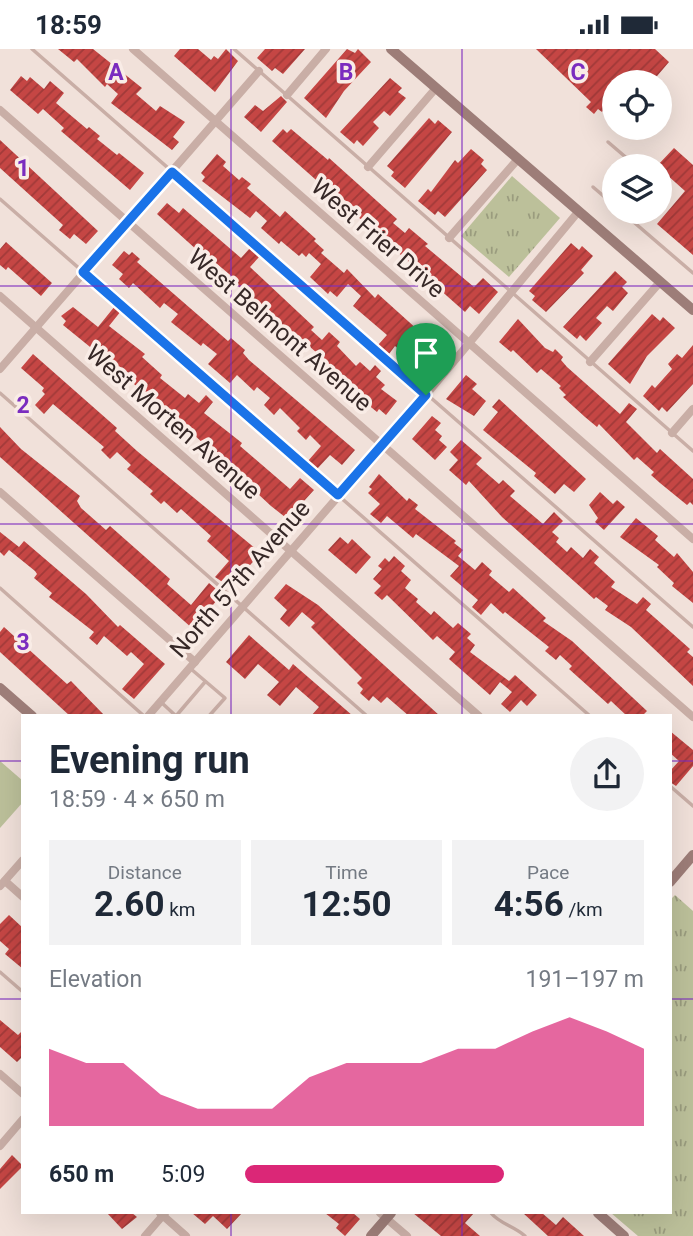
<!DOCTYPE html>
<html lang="en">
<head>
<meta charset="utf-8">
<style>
	:root { --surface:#fff; --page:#f2f2f3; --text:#1f2937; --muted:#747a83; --accent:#db2777 }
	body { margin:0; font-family:Roboto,sans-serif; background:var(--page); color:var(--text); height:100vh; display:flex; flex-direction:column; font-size:26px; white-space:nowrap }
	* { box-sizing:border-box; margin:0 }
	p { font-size:23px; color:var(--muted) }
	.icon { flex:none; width:38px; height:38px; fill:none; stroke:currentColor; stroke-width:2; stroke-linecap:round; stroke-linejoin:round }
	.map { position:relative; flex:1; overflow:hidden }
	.details { position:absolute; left:21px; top:665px; width:651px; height:500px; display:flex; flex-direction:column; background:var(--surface); border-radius:0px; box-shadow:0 7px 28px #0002 }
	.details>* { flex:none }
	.controls { position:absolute; left:602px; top:21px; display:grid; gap:14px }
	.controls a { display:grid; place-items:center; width:70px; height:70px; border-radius:50%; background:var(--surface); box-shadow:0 7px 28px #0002; font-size:35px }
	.pin { position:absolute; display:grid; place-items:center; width:60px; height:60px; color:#fff; margin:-72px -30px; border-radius:50% 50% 50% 0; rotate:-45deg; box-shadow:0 0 7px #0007 }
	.pin .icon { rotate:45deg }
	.round { display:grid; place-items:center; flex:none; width:74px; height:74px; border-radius:37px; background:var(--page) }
	.head { display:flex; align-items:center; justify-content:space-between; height:119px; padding:0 28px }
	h1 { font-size:38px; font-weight:700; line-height:52px }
	.metrics { display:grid; grid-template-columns:repeat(3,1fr); gap:10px; height:119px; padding:7px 28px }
	.metrics div { display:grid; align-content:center; border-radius:0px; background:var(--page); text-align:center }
	.metrics b { font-size:35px; font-weight:700 }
	.metrics small { font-size:19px; font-weight:400 }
	.metrics p { font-size:19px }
	.chart { height:196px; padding:14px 28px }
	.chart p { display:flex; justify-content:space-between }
	.chart svg { width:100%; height:126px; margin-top:7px; fill:var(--accent); opacity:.7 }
	ul { padding:0 28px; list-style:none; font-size:23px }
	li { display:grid; grid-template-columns:112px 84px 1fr; align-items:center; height:52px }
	li i { height:18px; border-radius:9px; background:var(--accent) }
	.status { display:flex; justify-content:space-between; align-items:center; height:49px; padding:0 35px; background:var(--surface); direction:ltr }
	.status svg { height:19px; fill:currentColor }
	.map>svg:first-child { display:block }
	.grass { fill:#bcc09a }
	.park { fill:url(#park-tufts) }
	.building { fill:url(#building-hatch) }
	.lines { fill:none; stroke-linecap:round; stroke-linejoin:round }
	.lane { stroke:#c9aea6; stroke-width:3.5 }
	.street { stroke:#c9aea6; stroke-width:8 }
	.secondary { stroke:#9d7d78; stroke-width:10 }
	.route-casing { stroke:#fff; stroke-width:14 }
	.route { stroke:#1a73e8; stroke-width:9 }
	.grid { fill:none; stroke:#7b2cbf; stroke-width:2; stroke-opacity:0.55 }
	.labels { text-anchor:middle; stroke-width:7; stroke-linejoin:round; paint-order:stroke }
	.street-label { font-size:24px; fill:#362827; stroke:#f9ece6 }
	.grid-label { font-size:23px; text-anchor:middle; font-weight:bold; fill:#7b2cbf; stroke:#f9ece6; stroke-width:7; stroke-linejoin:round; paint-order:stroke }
</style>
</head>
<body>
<div class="status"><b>18:59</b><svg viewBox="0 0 49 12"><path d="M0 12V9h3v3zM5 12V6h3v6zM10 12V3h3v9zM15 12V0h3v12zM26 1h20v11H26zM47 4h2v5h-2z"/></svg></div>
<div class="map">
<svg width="693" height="1187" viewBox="0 0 693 1187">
	<defs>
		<pattern id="park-tufts" width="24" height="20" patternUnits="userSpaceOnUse" patternTransform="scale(1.75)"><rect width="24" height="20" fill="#bcc09a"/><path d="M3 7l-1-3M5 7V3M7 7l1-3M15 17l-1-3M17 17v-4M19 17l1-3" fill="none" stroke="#9a9c7e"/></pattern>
		<pattern id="building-hatch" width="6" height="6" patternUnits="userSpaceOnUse" patternTransform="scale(1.75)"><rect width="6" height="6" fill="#c54644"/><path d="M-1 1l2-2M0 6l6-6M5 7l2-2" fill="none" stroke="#a13a39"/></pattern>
	</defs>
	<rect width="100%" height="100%" fill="#f1e1da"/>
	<polygon class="grass" points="0,712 23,732 23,753 0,779"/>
	<g class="park">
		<polygon points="512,127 560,169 509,228 461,187"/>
		<polygon points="675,846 693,862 693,1187 638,1187 611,1164 670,1164 670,851"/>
	</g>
	<g class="building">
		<polygon points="58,0 93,0 142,39 136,45 156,62 160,57 185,73 173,88 179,93 172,101 111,54 118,45 107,35 105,38 77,10 74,13"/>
		<polygon points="180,0 198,0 211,11 214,7 218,10 226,0 238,12 215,43 174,7"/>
		<polygon points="265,0 305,0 283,25 275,19 272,22 257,9"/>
		<polygon points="347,0 355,4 358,0 371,13 344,42 326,69 304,49"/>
		<polygon points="536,0 655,0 669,13 652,33 614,33 614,49 602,63 598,60 594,65 586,58 591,53"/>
		<polygon points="21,27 27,32 30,28 44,40 50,32 64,44 56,54 87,80 89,78 100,87 97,90 117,106 119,104 144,124 130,141 61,82 64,79 43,60 38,65 10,41"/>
		<polygon points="390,29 402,39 398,43 406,49 390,67 384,62 373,73 379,79 363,97 357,91 354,95 340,83"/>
		<polygon points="281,47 287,53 261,83 244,68 255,56 263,62"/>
		<polygon points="429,69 435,75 438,71 452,83 405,139 391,127 394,123 387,117"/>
		<polygon points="283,80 287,84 291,80 328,111 329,109 397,170 393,174 405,184 409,179 428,195 425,197 474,238 483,229 498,243 479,265 470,257 465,263 393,199 395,197 344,157 347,153 326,135 324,138 272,92"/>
		<polygon points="0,91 98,182 86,195 74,185 70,190 59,181 63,176 0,119"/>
		<polygon points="674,99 693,116 693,206 657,175 685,142 657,117"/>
		<polygon points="471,100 484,111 481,115 487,121 445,168 438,162 435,166 418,152 428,140 431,143 455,111 458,114"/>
		<polygon points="217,105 226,113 223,117 239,131 242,128 251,135 247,139 263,153 280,168 285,162 316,190 314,192 324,201 321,204 344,224 347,220 375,249 378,245 439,300 425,316 421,313 418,316 395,297 389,305 378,296 387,286 353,257 361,247 348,235 337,248 330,242 328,245 310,228 321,215 309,204 306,208 302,204 299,207 281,192 279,195 261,179 267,172 256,162 250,169 202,132 205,128 201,124"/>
		<polygon points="167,154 179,164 183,159 241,209 250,199 260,207 250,218 314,278 311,281 322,291 329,283 340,293 337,297 356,317 360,313 370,322 375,316 381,322 376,328 385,336 381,340 397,352 386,366 379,360 377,363 346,338 350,333 309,297 307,300 281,278 233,232 235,230 210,209 208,211 157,165"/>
		<polygon points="6,193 52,234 41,247 8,218 6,221 0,216 0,200"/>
		<polygon points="571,194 579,201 582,197 593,207 581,221 584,224 546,263 532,251 535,247 529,242"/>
		<polygon points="124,202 129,206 132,203 140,210 137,213 228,292 231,289 245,301 243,304 249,311 355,401 342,416 330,406 317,420 308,412 321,397 310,386 306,391 297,382 300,379 280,359 274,366 264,356 270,349 257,338 254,342 237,326 230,334 208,315 217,305 203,294 201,297 171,273 178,265 164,254 160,259 133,234 129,239 119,230 123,225 112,216"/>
		<polygon points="615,222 627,233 622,238 628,244 613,262 607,257 596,269 602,274 586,292 580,286 577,290 563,278"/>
		<polygon points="115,257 121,262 109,277 145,305 142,308 162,326 160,329 185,349 188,345 199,354 206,346 213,353 204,364 242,394 240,397 290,440 300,429 314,441 294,463 292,461 285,468 271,457 192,384 128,330 130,326 119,317 116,319 63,276 66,272 61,267 73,258 98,278"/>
		<polygon points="652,265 660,272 663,268 675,279 647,307 630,335 608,315"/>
		<polygon points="518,270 545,299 553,303 555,300 563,308 561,311 567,318 620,365 629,354 637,360 626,373 657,404 660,400 693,430 693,456 690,453 687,456 660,434 651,426 654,423 637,408 634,411 599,375 597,378 585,368 563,348 566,346 559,339 561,337 541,320 537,324 513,301 511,303 499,293"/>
		<polygon points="693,296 693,335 667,363 662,358 659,362 643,347 652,336 655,339 672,320 668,315 677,305 682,309"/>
		<polygon points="33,305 117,379 115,382 137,402 261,504 230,538 215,528 229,512 207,492 211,487 181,460 177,464 164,452 161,455 150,445 153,442 127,420 131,416 117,403 110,410 101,401 104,398 53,355 44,365 35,356 45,345 42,342 44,339 21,319"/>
		<polygon points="466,326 477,335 472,340 486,352 474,367 446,350"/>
		<polygon points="499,350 586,430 574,443 564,435 555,445 534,427 536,424 483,381 498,363 492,358"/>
		<polygon points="432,367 441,374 435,381 442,387 439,391 447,398 435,411 412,390"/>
		<polygon points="0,378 21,400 80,447 77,452 81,459 106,481 110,477 170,530 167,535 191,556 209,534 222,545 193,580 0,408"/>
		<polygon points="461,391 482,409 476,415 499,435 503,431 515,442 510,447 543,475 554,463 563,472 552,483 559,489 556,493 567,503 571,498 583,509 590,500 599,508 594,514 615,533 611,538 637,555 643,548 651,555 646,561 690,600 687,603 693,608 693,637 631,578 605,561 608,557 596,548 594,550 502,468 469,432 466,436 449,421 458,411 450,403"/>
		<polygon points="379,425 407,452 409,449 418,456 415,460 456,492 454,494 463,501 458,507 475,521 482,513 492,522 489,526 509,543 513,539 546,569 543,572 572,592 647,662 642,667 627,667 611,652 608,655 569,620 572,617 560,606 556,611 545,602 549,598 505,563 503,565 491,554 481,566 472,558 478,551 450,527 459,517 416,485 413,489 387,467 381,474 370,465 380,455 368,444 372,440 369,438"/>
		<polygon points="600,443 613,455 617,451 625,458 604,481 595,473 598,469 589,456"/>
		<polygon points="636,469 658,487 655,491 674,508 677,504 693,523 693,554 672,537 674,534 657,518 659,516 620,488"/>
		<polygon points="0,483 19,498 24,492 86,545 118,578 120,576 165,615 134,650 122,640 144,615 131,603 127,607 104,587 97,596 89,589 94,583 49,548 52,544 34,529 37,525 35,522 9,501 4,507 0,503"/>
		<polygon points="340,488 348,495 352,490 371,508 356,525 328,501"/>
		<polygon points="394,507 405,517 401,522 411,531 405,539 418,550 416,553 431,566 434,562 453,579 458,574 471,585 467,589 475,596 470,603 509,632 515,626 537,646 527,657 521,651 510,663 501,655 512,643 500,633 490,646 449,610 455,603 437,587 433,591 387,546 382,551 374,544 381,537 373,530 382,520 378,517 385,509 389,513"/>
		<polygon points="286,535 318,556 440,667 409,667 387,648 381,654 373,647 369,652 360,644 363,640 357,634 362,629 311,578 315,574 302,563 289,578 280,570 287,561 274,549"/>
		<polygon points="4,578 67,635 71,632 105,667 70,667 0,603 0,583"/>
		<polygon points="249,586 289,621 293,615 353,667 311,667 319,658 296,638 280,657 267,646 279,633 258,615 245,630 226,613"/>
		<polygon points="670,682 693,701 693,717 676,737 670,733 670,722 679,712 670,704"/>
		<polygon points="9,866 23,879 23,920 5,905 9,900 0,892 0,875"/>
		<polygon points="0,971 18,986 23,981 23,1007 17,1013 0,998"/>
		<polygon points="12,1106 23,1117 0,1140 0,1120"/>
		<polygon points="107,1164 132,1164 137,1168 122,1180"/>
		<polygon points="192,1164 242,1164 227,1180 213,1167 205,1175"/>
		<polygon points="325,1164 353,1164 360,1170 345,1187 336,1179 339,1175"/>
		<polygon points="413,1164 474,1164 465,1174 480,1187 441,1187"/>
		<polygon points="523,1164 542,1164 556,1176 563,1168 584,1187 548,1187"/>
	</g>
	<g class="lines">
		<g class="lane">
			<polyline points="32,0 693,578"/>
			<polyline points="234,0 693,402"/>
			<polyline points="608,93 636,117"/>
			<polyline points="593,138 614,156"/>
			<polyline points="660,138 669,146"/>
			<polyline points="0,150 590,667"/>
			<polyline points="622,163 693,224"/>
			<polyline points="0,344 367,667"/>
			<polyline points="0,539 144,667"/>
			<polyline points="191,620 225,649 209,667"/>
			<polyline points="162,654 176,667"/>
			<polyline points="176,667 205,633"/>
			<polyline points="670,737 693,757"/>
			<polyline points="0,923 23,943"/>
			<path d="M 491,1164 C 500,1175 514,1177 525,1187"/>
		</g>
		<g class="street">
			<polyline points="133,0 693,490"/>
			<polyline points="287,46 326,0"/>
			<polyline points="0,61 693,668"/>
			<polyline points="368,118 436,39"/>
			<polyline points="449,189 518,110"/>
			<polyline points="0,247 479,667"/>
			<polyline points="590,313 660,233"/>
			<polyline points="0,320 259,22"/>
			<polyline points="672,384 693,360"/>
			<polyline points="0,443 195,613"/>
			<polyline points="148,667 426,346 578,163"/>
			<polyline points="5,832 23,848"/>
			<polyline points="0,837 23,811"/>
			<polyline points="0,1025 23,1045"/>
			<polyline points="0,1097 23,1070"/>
			<polyline points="160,1164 186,1187"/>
			<polyline points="380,1164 407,1187"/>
			<polyline points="145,1187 165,1164"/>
		</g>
		<g class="secondary">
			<polyline points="391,0 693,261"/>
			<polyline points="0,639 32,667"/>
			<polyline points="670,833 693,806"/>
			<polyline points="598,1164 624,1187"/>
			<polyline points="371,1187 391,1164"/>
		</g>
	</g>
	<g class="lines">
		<defs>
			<polygon id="route" points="172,123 426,346 338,446 83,223"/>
		</defs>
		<use href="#route" class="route-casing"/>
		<use href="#route" class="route"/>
	</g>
	<path class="grid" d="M 231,0 L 231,667M 462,0 L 462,667M 0,237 L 693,237M 0,475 L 693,475M 0,712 L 23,712M 670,712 L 693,712M 0,950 L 23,950M 670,950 L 693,950M 231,1164 L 231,1187M 462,1164 L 462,1187"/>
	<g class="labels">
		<g class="street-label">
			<text transform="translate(378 189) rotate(41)" y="8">West Frier Drive</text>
			<text transform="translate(280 281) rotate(41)" y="8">West Belmont Avenue</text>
			<text transform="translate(173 373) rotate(41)" y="8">West Morten Avenue</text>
			<text transform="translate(240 530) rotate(-49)" y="8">North 57th Avenue</text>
		</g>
	</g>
	<g class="grid-label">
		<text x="116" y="31">A</text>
		<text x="346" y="31">B</text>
		<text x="578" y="31">C</text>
		<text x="23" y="127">1</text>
		<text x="23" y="364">2</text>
		<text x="23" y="601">3</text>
	</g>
</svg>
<div class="controls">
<a><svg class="icon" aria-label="locate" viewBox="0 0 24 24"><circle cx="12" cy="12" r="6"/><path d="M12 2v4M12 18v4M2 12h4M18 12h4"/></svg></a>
<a><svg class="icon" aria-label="layers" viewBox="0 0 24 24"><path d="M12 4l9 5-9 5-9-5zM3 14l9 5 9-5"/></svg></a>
</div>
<div class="pin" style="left:426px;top:346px;background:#1e9e55"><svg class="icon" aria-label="arrive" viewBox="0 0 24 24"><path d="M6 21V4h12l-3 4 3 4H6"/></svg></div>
<section class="details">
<div class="head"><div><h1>Evening run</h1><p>18:59 · 4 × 650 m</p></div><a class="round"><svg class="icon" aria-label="share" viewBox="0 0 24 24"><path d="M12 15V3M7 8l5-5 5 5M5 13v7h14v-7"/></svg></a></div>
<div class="metrics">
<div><p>Distance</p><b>2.60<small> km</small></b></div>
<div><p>Time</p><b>12:50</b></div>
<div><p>Pace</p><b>4:56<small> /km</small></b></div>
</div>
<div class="chart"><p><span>Elevation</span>191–197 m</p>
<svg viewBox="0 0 160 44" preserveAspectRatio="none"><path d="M0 44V17L10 22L20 22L30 33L40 38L50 38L60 38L70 27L80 22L90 22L100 22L110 17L120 17L130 11L140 6L150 11L160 17V44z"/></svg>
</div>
<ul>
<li><b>650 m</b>5:09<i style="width:65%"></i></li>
</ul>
</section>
</div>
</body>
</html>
